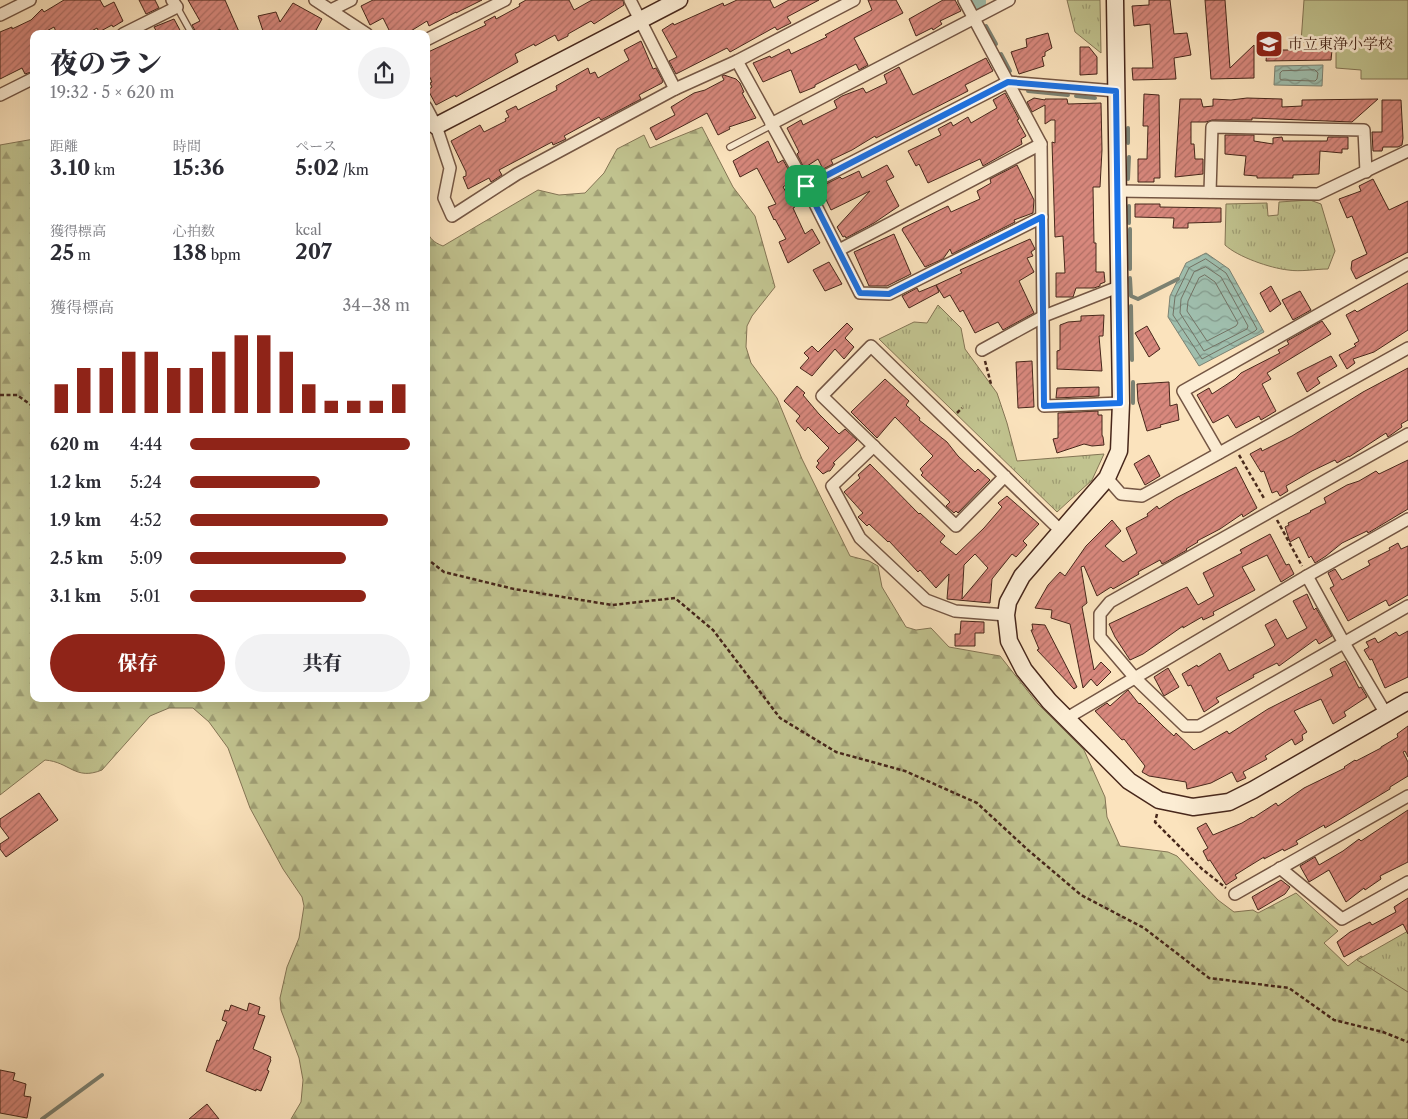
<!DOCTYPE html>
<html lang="ja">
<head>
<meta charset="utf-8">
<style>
	:root { --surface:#fff; --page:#f2f2f3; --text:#2b2b33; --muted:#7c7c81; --accent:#8f2418 }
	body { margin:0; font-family:"Libre Caslon Text","Noto Serif JP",serif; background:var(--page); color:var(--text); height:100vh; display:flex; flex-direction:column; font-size:19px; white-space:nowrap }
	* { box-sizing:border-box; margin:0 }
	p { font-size:16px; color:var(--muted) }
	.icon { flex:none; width:28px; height:28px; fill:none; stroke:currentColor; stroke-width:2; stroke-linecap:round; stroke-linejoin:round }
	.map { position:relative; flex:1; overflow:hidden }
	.panel { position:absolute; left:30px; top:30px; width:400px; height:672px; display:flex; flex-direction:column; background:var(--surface); border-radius:10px; box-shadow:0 5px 20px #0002 }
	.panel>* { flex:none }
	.pin { position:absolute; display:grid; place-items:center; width:42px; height:42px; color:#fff; margin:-21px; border-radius:10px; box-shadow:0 2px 8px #0006 }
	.round { display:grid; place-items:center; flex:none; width:52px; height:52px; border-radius:26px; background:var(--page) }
	.summary { display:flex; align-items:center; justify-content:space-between; height:85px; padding:0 20px }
	h1 { font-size:28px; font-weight:800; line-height:38px }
	.metrics { display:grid; grid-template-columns:repeat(3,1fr); gap:8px; height:85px; padding:5px 20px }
	.metrics div { display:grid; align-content:center }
	.metrics b { font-size:21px; font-weight:800 }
	.metrics small { font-size:14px; font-weight:400 }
	.metrics p { font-size:14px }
	.chart { height:140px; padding:10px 20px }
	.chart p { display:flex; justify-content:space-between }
	.chart svg { width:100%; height:90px; margin-top:5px; stroke:var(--accent); stroke-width:6 }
	.cta { display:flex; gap:10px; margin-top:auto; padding:10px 20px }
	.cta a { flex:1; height:58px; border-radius:30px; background:var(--accent); color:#fff; font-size:20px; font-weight:800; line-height:58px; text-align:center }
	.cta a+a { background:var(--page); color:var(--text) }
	ul { padding:0 20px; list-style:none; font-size:16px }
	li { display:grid; grid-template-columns:80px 60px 1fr; align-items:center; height:38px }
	li i { height:12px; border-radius:6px; background:var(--accent) }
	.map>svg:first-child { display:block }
	.green { fill:#c1c38f; stroke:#847555 }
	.forest { fill:url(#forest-firs); stroke:#847555 }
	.park { fill:url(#park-tufts); stroke:#847555 }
	.water { fill:url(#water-waves); stroke:#7c8273 }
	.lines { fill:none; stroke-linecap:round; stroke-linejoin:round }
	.shore { stroke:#737264; stroke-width:1 }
	.stream { stroke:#7c8273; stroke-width:4 }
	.river { stroke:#9fbead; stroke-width:24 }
	.building { fill:url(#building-hatch); stroke:#47271b; fill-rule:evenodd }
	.lane-casing { stroke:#745644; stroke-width:8 }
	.street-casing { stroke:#745644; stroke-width:14 }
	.secondary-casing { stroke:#47271b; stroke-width:19 }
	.path { stroke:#47271b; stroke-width:2.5; stroke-dasharray:4 2.5; stroke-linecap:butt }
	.lane { stroke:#fcedd4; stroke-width:5.5 }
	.street { stroke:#fcedd4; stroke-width:11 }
	.secondary { stroke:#fcedd4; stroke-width:16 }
	.route-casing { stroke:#fff; stroke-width:10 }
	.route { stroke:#1a73e8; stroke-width:6 }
	.labels { text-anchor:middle; stroke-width:5; stroke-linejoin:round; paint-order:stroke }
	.poi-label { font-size:15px; fill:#47271b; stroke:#fcedd4; text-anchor:start }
</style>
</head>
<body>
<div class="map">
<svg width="1408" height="1119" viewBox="0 0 1408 1119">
	<defs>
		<pattern id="forest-firs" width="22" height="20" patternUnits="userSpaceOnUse" patternTransform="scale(1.25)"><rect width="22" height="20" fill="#c1c38f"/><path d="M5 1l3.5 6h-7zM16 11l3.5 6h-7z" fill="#9f9e74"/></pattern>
		<pattern id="park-tufts" width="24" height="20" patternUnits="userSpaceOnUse" patternTransform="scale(1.25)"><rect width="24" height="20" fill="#c1c38f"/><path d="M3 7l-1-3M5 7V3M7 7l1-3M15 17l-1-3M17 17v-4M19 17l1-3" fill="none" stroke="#9f9e74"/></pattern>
		<pattern id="water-waves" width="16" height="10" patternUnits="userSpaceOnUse" patternTransform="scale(1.25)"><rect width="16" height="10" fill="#9fbead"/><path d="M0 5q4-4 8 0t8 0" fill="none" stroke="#839a8c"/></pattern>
		<pattern id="building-hatch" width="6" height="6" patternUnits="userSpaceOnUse" patternTransform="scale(1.25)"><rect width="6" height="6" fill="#d8887d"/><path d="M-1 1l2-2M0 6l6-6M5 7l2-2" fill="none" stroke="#b16f66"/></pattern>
	</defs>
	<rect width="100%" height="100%" fill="#fbe3bd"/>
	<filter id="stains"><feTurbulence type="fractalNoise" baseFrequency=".004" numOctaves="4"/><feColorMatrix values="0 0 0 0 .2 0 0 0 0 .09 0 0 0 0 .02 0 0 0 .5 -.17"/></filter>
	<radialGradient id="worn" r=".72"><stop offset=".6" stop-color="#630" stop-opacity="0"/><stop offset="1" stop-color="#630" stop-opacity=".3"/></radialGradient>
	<polygon class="green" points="1304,0 1408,0 1408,79 1361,79 1361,70 1336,68 1336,40 1301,42"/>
	<path class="forest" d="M 702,127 L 733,187 L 755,216 L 775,287 L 752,316 L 747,326 L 746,347 L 751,363 L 777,398 L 802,459 L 850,556 L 869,561 L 878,566 L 882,587 L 906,627 L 916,630 L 931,628 L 949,647 L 1000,656 L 1038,704 L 1084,750 L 1105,797 L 1107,817 L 1120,846 L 1168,852 L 1177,856 L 1218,900 L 1234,912 L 1253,910 L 1258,913 L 1296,893 L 1338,931 L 1324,943 L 1348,966 L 1361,956 L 1408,978 L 1408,1119 L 291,1119 L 301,1102 L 303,1080 L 299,1058 L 281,1010 L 280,998 L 287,967 L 299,938 L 304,906 L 302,897 L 283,869 L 250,808 L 228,748 L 209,722 L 193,708 L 169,708 L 150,716 L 102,770 C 75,781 70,762 45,760 L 0,795 L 0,145 L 34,139 L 34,699 L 426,699 L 426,210 C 427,228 424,239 443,246 L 538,190 L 559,195 L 585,193 L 604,173 L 617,149 L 644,135 L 650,148 Z"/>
	<g class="park">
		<polygon points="1067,0 1100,0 1101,53 1075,32"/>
		<path d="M 1310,200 L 1321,204 L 1335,251 L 1328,269 C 1315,269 1301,272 1288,270 C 1270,268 1238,257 1225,245 L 1226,204 L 1267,203 L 1268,216 L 1278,215 L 1279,202 Z"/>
		<polygon points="938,305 961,328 965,349 997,393 1007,423 1017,461 1104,454 1092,480 1057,512 879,339 914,322 927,323"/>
		<polygon points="1408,931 1408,992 1357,960"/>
	</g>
	<g class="water">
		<polygon points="1323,65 1322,86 1274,85 1275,66"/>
		<polygon points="1206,253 1229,269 1264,332 1199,366 1168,317 1170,296 1186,263"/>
	</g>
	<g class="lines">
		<g class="shore">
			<polygon points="1315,70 1318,73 1317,79 1315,81 1282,80 1280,79 1280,73 1282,71"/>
			<polygon points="1206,259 1226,273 1257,329 1255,331 1202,359 1173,315 1175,297 1189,268"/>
			<polygon points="1206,267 1221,277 1248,326 1247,329 1204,351 1180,313 1181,299 1194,272"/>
			<polygon points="1205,275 1215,282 1238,323 1236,326 1207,341 1187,311 1188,301 1199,278"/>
		</g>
		<g class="stream">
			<polyline points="974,2 975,4"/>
			<polyline points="986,26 996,44"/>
			<polyline points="1001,54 1010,71"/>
			<polyline points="1028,91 1068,95"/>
			<polyline points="1076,96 1095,98"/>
			<polyline points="1128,128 1128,143"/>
			<polyline points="1128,179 1129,157"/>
			<polyline points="1129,206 1129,223"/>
			<polyline points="1130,229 1130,269"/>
			<polyline points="1130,278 1131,296 1138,299 1178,279"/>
			<polyline points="1131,306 1132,360"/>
			<polyline points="1133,403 1133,382"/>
			<polyline points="42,1119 102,1075"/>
		</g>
		<polyline class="river" points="973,0 974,2"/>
	</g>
	<g class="building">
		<polygon points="64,0 100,0 104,7 114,2 123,21 113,27 112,25 99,32 97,28 86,34 57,34 54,27 41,34 34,34 32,38 34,42 34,71 25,74 22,68 0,79 0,32 12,27 12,29 31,20 42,9 44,12"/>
		<polygon points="139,0 155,0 159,8 146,14"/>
		<polygon points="188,0 225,0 240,34 221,34 220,29 211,34 197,34 192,25 200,21"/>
		<polygon points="373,0 482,0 456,13 456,12 429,26 427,21 406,34 391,34 383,18 370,25 361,6"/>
		<polygon points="526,0 569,0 574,10 592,0 623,0 624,5 594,24 591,21 568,34 568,36 558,41 555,35 535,46 534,44 515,54 518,62 456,97 455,95 436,105 428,90 432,87 430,83 432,82 426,69 426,53 486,25 484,22 495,16 496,19 520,6 519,4"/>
		<polygon points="737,0 770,0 774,8 789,0 819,0 787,17 791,23 777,30 775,27 730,52 727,48 676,74 669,61 677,57 662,30 673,23 674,25 723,3 724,6"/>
		<polygon points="868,0 896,0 903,13 854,38 868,65 859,70 856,64 815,85 815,87 800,93 791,70 763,82 753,63 770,56 771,58 789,49 791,54 827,37 825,35 872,10"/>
		<polygon points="943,0 955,0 961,11 940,21 942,24 933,30 932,28 916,36 909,19"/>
		<polygon points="1149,0 1170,0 1174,34 1187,33 1191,55 1174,58 1176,79 1133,80 1132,68 1153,68 1150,24 1134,26 1132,6 1149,5"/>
		<polygon points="1205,0 1225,0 1230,68 1254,45 1254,78 1211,79"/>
		<polygon points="293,3 322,19 314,34 264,34 258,16 276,12 280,22"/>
		<polygon points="174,19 181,32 184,30 186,34 158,34 154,27"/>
		<polygon points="1048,33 1052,48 1045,52 1045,56 1042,57 1044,66 1019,74 1011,52 1027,47 1026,39"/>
		<polygon points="641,41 653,69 656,68 663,81 662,83 639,95 641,99 601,120 599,117 564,136 566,139 564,140 553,145 552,142 499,170 502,175 491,182 489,178 468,189 463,177 466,176 466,172 451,141 480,125 484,132 506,121 505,119 509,117 506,111 516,106 518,110 557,90 556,86 588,68 590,74 595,72 598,78 629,60 624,50"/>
		<polygon points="1080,47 1089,47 1097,57 1097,74 1080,75"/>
		<polygon points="1267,50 1332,50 1331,60 1266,61"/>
		<polygon points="986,58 993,71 965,85 968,91 876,138 875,136 852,150 831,160 833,164 823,169 818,159 804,168 797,154 799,152 787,128 801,120 803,125 837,108 834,101 842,96 863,88 866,93 887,83 884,75 899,67 913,95"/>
		<polygon points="724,75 736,79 740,83 744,92 742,93 756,118 729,127 730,129 718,135 707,113 656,140 650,128 675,115 671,107 694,93 705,90 724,80 722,76"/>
		<polygon points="1005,93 1019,119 1017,120 1026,136 1021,139 1022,144 983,166 980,159 928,183 919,164 916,166 908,151 941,135 938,129 951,122 953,126 968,117 971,123 997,108 993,100"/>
		<polygon points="1144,94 1159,95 1160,178 1154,178 1154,182 1138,182 1138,159 1147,159 1148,126 1143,126"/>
		<polygon points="1034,98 1045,100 1045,99 1067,99 1068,104 1101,103 1102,150 1100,187 1093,187 1094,243 1096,243 1096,272 1104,272 1105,282 1100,284 1100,286 1094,288 1076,288 1073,297 1056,297 1056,273 1065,273 1063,236 1055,237 1052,142 1055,143 1055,120 1051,120 1045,124 1045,105 1032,112 1027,102"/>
		<polygon points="1247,98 1282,99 1282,107 1302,106 1302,100 1378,99 1352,122 1252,118 1252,120 1212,120 1206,122 1191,122 1191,144 1194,144 1195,159 1203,159 1203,174 1175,177 1180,99 1201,99 1203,107 1213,106 1213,99 1231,100"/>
		<polygon points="1382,100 1401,100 1403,138 1402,145 1398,147 1383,147 1382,151 1373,151 1372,132 1382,132"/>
		<polygon points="1225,135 1254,135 1254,141 1273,144 1273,138 1282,137 1283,141 1327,141 1328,137 1348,137 1348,149 1342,149 1342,153 1320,151 1319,174 1293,175 1293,178 1257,178 1257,176 1244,175 1246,156 1225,154"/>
		<polygon points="768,141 778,163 783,160 792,176 787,178 790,182 783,187 795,207 793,208 805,234 812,229 820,243 788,263 779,242 786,239 775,219 774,220 768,207 776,204 757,168 740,177 733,161"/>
		<polygon points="887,165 894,177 886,181 899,206 874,223 846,238 845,236 843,237 837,227 870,191 831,210 820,187 840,177 842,179 859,171 862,178"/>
		<polygon points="1017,165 1034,200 1033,213 1014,220 1015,222 952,254 950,249 943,259 925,267 902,230 903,228 948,206 951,212 980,199 977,191 991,183 990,179"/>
		<polygon points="1373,179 1389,210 1408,201 1408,252 1356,279 1351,269 1352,261 1367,254 1352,216 1347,218 1339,199 1361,191 1359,186"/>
		<polygon points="1135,204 1160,204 1160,207 1221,208 1221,222 1188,223 1188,228 1173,228 1174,218 1135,217"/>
		<polygon points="894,234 911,274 887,286 869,286 854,252"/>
		<polygon points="1030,239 1035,249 1031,252 1033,256 1027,258 1034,272 1019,281 1034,313 1003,330 998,322 975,333 963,310 960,312 950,295 944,298 936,285 962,273 960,270"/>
		<polygon points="829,262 842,284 825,291 813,270"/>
		<polygon points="1408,283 1408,330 1374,352 1353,359 1355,363 1347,369 1339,355 1356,346 1354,344 1359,341 1346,315 1355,310 1357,312"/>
		<polygon points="936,285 939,292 909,308 902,296 917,288 919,292"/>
		<polygon points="1271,286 1281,304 1270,312 1260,293"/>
		<polygon points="1300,291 1311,310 1293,320 1282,300"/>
		<polygon points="1104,315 1103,336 1099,336 1102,371 1057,369 1057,351 1060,350 1060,325 1068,322 1081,321 1081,316"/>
		<polygon points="1322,321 1331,334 1267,373 1271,379 1262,384 1276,411 1261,420 1259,416 1236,428 1228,415 1213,423 1197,395 1209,388 1212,394 1235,379 1241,373 1280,353 1278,350 1289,344 1287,341"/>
		<polygon points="847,323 853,329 845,338 854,347 844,359 835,349 812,376 800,368 809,358 804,353 812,346 818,352"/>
		<polygon points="1147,326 1160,349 1149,357 1135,333"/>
		<polygon points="1331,356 1337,366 1317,378 1320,383 1307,392 1297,373"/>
		<polygon points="1032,361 1034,407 1018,408 1016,362"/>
		<polygon points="1408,368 1408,420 1401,424 1402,427 1388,437 1386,433 1349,457 1349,456 1337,463 1335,460 1312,471 1286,486 1288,491 1280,496 1277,491 1272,493 1264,471 1261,472 1250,454 1261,448 1262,451 1292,436 1363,392"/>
		<polygon points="885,379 909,401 906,405 920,418 919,420 947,442 958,456 975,472 978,469 990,480 958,513 956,511 954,513 946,506 950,502 921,475 923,473 920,469 933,456 895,417 877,438 851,412"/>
		<polygon points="1169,382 1170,406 1177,404 1179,420 1160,425 1161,427 1147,431 1138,401 1137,384"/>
		<polygon points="797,386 805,393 803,395 819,414 839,434 845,429 857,440 833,463 835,464 830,471 828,471 823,474 816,467 819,463 817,461 829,448 808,427 805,431 796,421 800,416 784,401"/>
		<polygon points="1099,387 1099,396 1056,398 1057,388"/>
		<polygon points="1098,411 1098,415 1102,415 1102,435 1103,437 1104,445 1092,446 1084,444 1057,453 1053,439 1058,438 1058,413"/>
		<polygon points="1149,455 1160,476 1145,485 1134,464"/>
		<polygon points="1408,460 1408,509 1368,533 1367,531 1342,543 1326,556 1315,563 1311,556 1309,558 1299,537 1290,542 1285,527 1289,525 1288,523 1311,512 1310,511 1326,503 1324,498 1347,485 1359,481 1376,471 1379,474"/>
		<path d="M 870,464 L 919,514 L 920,513 L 945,536 L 940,542 L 956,555 L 984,528 L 1002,507 L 998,503 L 1007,496 L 1039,524 L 1023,541 L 1027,545 L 1016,557 L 1012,554 L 992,579 L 990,603 L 947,599 L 949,574 L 936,588 L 920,570 L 918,572 L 889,541 L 888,542 L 869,524 L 867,526 L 858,517 L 863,513 L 844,492 L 860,478 L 858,475 ZM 975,554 L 988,568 L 962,599 L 964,565 Z"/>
		<polygon points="1236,467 1257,508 1243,517 1242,514 1220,529 1197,541 1198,542 1186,549 1187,550 1166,562 1162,564 1160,560 1138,572 1139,574 1113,589 1111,587 1097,596 1084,566 1081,567 1087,603 1082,607 1094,670 1101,662 1111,672 1097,686 1091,679 1083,688 1070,624 1051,618 1052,610 1035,608 1048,585 1060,572 1065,576 1086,546 1112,520 1121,531 1105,546 1123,562 1137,553 1126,528 1148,516 1147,514 1157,506 1159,509 1176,498"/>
		<polygon points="1270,534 1286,565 1289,564 1294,574 1281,582 1267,555 1242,567 1255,590 1213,612 1214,615 1203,620 1202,617 1183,628 1183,626 1143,654 1130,660 1115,637 1109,624 1187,587 1198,605 1214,596 1203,573 1242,553 1240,550"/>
		<polygon points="1398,543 1401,549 1408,546 1408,595 1389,606 1386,600 1348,621 1330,588 1334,586 1328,573 1335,569 1342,580 1370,565 1368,561 1390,550 1389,548"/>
		<polygon points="1307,594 1314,610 1316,608 1332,636 1319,644 1316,639 1279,666 1277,663 1253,675 1254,677 1216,698 1219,702 1204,712 1191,685 1188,686 1182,674 1197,665 1198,667 1220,653 1229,671 1273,647 1275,645 1265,625 1276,619 1287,639 1307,628 1293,601"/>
		<polygon points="961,621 984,622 984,633 975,633 975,646 955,646 955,634 960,634"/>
		<polygon points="1032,624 1045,625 1077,687 1074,689 1037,650 1039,649 1031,630 1033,630"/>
		<polygon points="1408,631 1408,677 1385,688 1372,659 1370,660 1364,650 1369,647 1366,642 1375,638 1378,643 1396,632 1399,636"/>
		<polygon points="1345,661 1359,688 1361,687 1367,697 1344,712 1346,716 1333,724 1321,699 1294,711 1307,732 1302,735 1303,740 1295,745 1292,739 1265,756 1267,759 1243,772 1246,778 1237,782 1232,772 1211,783 1187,789 1186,782 1149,776 1142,772 1145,766 1124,739 1122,740 1095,711 1107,703 1110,706 1128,690 1139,704 1140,703 1164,727 1174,736 1176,733 1194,750 1227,731 1229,734 1268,709 1333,676 1330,669"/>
		<polygon points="1168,668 1179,687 1164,696 1154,677"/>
		<polygon points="1408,726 1408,757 1405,751 1403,752 1408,762 1408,776 1390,787 1390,789 1337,821 1325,828 1324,825 1296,841 1298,844 1284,851 1283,849 1264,859 1264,857 1235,875 1237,878 1226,885 1210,860 1208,861 1203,851 1208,848 1197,828 1206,823 1213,835 1242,823 1252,817 1253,818 1276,803 1278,806 1304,788 1345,768 1344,767 1355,760 1356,761 1381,748 1381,747 1398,737 1397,734"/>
		<polygon points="39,793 58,820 6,857 0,849 0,844 9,838 0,826 0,819"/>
		<polygon points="1408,810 1408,862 1380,876 1381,879 1365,890 1364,888 1346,902 1329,870 1309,882 1300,866 1315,857 1319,865 1343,851 1359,839 1361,841"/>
		<polygon points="1281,880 1290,887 1285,894 1258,910 1252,897"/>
		<polygon points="1408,898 1408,934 1403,924 1344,957 1337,942 1350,932 1370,922 1372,925 1396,912 1394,907"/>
		<polygon points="249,1003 260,1007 258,1014 265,1016 253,1049 271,1057 270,1059 271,1060 267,1070 269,1071 261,1091 256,1089 256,1091 206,1071 217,1040 219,1041 227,1022 222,1020 225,1010 229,1011 231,1005 247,1011"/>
		<polygon points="0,1070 15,1073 13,1080 26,1084 24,1096 31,1097 27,1118 0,1113"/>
		<polygon points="207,1104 219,1119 189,1119"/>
	</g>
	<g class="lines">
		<defs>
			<g id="lane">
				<polyline points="177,7 192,34"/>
				<polyline points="730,147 772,125"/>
			</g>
			<g id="street">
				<polyline points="315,0 367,34"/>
				<polyline points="630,0 675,89"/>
				<polyline points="964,0 1041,144 1044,406 1121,403"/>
				<polyline points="331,10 351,0"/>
				<polyline points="0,15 30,0"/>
				<polyline points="123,34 177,7 172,0"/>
				<polyline points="426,40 505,0"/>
				<polyline points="737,61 806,186 860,293 889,294 1042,217"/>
				<polyline points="0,95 34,78"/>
				<polyline points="426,107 436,126 450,168 444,198 452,216 517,174 675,89 737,61 854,0"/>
				<polyline points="771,124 1009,0"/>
				<polyline points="806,186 1008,82 1116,91"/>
				<polyline points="1117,191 1318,194 1408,151"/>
				<polyline points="1210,192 1212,127 1364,130 1366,172"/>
				<polyline points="839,250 1041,144"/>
				<polyline points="982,350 1044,316 1118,287"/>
				<polyline points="1408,434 1110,602 1100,614 1100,637 1135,678 1185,726 1199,726 1408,606"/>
				<polyline points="874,446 832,486 860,538 926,600 955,611 1006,615"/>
				<polyline points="1219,453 1183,391 1408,264"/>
				<polyline points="1005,476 956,526 822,396 871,346 1061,531"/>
				<polyline points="1107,478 1121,494 1142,496 1408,348"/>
				<polyline points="1307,576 1344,643 1386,714"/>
				<polyline points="1067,718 1307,576 1408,519"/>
				<polyline points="1280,868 1342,919 1408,882"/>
				<polyline points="1235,894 1408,796"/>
			</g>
			<g id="secondary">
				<polyline points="1115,0 1121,403 1119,451 1107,478 1022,576 1008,602 1006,615 1009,641 1024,670 1049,701 1129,781 1159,800 1193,807 1229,802 1253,790 1408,701"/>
				<polyline points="436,126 679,0"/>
			</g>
		</defs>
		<use href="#lane" class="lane-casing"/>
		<use href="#street" class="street-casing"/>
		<use href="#secondary" class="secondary-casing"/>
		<g class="path">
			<polyline points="985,361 991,384"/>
			<polyline points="0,395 17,395 34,407"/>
			<polyline points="957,413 962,408"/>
			<polyline points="1239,455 1265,500"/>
			<polyline points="1277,520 1302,566"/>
			<polyline points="426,558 444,572 514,589 612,605 675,598 713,630 780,718 836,752 905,771 977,803 1028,850 1081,895 1144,928 1209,978 1289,988 1334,1020 1383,1032 1408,1042"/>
			<polyline points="1157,814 1155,822 1202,869 1226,888"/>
		</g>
		<use href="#lane" class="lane"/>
		<use href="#street" class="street"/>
		<use href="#secondary" class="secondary"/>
	</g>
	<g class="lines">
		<defs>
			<polygon id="route" points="1008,82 1116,91 1120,403 1044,406 1042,217 889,294 860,293 806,186"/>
		</defs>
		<use href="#route" class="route-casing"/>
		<use href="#route" class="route"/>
	</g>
	<defs>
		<symbol id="school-square" viewBox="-11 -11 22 22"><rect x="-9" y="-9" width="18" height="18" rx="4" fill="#8f2418" stroke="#fcedd4"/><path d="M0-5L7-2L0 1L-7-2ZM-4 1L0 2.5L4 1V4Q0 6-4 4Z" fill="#fff"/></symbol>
	</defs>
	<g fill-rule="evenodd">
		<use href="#school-square" x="1253" y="28" width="32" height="32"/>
	</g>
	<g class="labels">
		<g class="poi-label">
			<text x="1288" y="49">市立東浄小学校</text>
		</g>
	</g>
	<rect width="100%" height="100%" filter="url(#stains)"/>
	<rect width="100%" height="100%" fill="url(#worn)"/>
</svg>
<div class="pin" style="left:806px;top:186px;background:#1e9e55"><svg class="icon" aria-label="arrive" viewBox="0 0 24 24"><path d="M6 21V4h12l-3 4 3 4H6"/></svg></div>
<section class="panel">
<div class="summary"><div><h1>夜のラン</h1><p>19:32 · 5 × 620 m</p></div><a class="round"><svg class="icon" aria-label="share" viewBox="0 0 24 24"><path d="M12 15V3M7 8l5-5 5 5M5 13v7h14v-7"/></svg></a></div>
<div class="metrics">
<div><p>距離</p><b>3.10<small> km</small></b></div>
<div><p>時間</p><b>15:36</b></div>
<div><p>ペース</p><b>5:02<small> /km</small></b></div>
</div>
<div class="metrics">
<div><p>獲得標高</p><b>25<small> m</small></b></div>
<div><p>心拍数</p><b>138<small> bpm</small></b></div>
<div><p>kcal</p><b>207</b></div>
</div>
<div class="chart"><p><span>獲得標高</span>34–38 m</p>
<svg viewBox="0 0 160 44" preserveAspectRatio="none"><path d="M5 44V30M15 44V22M25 44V22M35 44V14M45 44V14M55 44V22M65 44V22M75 44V14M85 44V6M95 44V6M105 44V14M115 44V30M125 44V38M135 44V38M145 44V38M155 44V30"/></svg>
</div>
<ul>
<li><b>620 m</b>4:44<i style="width:100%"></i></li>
<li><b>1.2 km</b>5:24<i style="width:59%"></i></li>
<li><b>1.9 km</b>4:52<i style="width:90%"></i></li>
<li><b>2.5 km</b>5:09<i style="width:71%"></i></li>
<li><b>3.1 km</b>5:01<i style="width:80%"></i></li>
</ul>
<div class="cta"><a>保存</a><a>共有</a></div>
</section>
</div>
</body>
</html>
